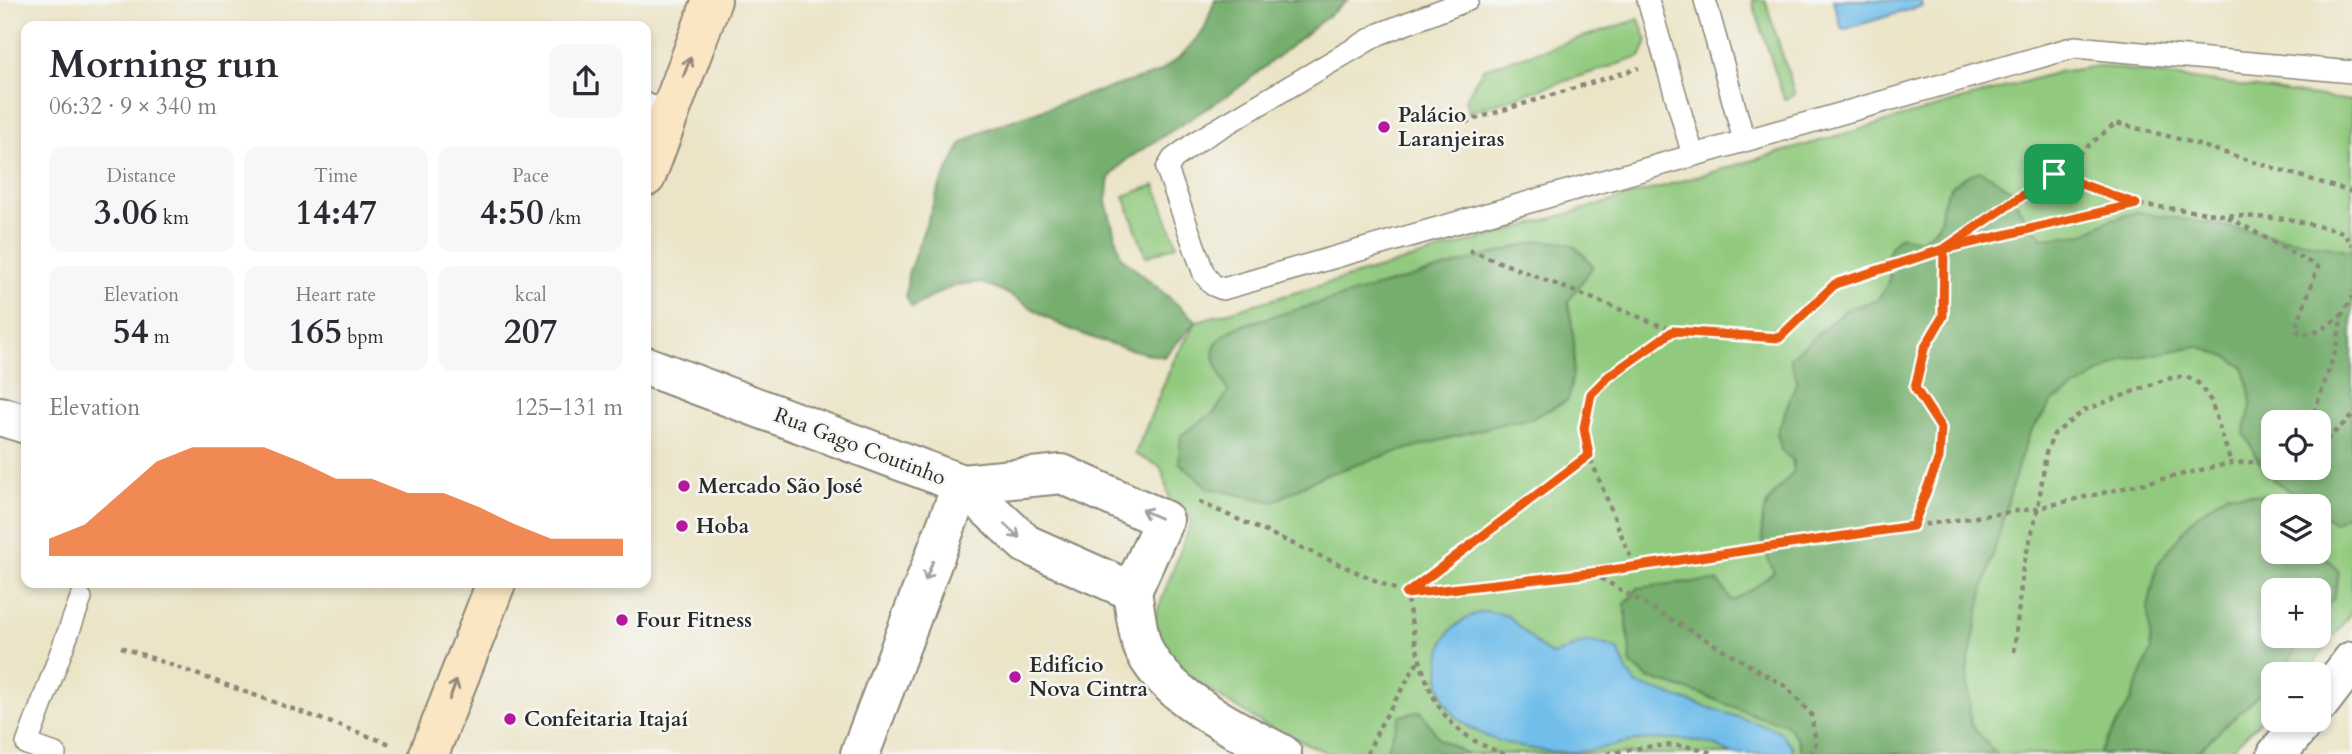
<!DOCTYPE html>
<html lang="en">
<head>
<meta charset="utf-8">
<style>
	:root { --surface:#fff; --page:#f7f7f7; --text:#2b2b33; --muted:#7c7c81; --accent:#ea580c }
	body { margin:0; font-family:Cardo,serif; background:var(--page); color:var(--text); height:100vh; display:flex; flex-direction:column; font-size:26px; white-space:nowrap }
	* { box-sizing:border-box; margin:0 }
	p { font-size:23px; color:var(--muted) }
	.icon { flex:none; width:38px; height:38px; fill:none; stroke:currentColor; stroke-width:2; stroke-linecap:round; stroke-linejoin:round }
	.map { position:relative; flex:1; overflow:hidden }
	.panel { position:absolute; left:21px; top:21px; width:630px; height:567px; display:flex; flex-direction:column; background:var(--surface); border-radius:14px; box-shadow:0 4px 10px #0003 }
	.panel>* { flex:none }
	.controls { position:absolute; left:2261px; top:410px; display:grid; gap:14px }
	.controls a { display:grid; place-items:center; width:70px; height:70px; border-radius:14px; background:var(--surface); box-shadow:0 4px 10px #0003; font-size:35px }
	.pin { position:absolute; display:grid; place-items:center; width:60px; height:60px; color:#fff; margin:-30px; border-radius:14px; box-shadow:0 4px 10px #0006 }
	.round { display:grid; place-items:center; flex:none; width:74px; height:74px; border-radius:14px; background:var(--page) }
	.head { display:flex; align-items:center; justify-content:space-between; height:119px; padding:0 28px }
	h1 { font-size:38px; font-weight:700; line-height:52px }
	.metrics { display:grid; grid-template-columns:repeat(3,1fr); gap:10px; height:119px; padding:7px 28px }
	.metrics div { display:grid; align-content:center; border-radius:14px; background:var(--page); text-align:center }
	.metrics b { font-size:35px; font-weight:700 }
	.metrics small { font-size:19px; font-weight:400 }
	.metrics p { font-size:19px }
	.chart { height:196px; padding:14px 28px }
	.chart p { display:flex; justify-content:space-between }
	.chart svg { width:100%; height:126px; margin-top:7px; fill:var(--accent); opacity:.7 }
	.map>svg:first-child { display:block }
	.green { fill:#91ca7e; stroke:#5e7a54; stroke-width:2; fill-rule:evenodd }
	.forest { fill:#74ae6d; stroke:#506c4c; stroke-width:2; fill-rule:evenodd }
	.water { fill:#71beeb; stroke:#4e748b; stroke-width:2 }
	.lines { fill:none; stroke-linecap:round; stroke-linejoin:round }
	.service-casing { stroke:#8b8879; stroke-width:24 }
	.minor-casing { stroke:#8b8879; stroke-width:42 }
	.secondary-casing { stroke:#8b8879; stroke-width:42 }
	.path { stroke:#8b8879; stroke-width:4.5; stroke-dasharray:5 5; stroke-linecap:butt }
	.service { stroke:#fff; stroke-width:21 }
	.minor { stroke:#fff; stroke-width:38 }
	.secondary { stroke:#fbe6c4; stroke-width:38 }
	.oneway { stroke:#938878 }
	.oneway2 { stroke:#a0a0a0 }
	.route-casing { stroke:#fff; stroke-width:14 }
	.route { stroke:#ea580c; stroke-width:9 }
	.poi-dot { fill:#b5179e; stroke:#f6f6f2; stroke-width:2.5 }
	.labels { text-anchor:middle; stroke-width:5; stroke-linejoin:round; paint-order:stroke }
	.poi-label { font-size:21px; font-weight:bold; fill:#2b2b2b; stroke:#f6f6f2; text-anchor:start }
	.street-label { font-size:21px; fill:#2b2b2b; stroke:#f6f6f2 }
</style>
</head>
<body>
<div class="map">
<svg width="2352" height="754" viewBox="0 0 2352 754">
	<rect width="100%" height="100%" fill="#f6f6f2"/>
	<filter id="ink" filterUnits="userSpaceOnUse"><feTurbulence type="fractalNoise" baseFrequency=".0143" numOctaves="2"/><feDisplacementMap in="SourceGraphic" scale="14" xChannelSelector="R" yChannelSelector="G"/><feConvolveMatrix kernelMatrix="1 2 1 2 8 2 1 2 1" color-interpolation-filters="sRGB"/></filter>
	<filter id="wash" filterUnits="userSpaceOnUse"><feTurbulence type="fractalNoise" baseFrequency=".00686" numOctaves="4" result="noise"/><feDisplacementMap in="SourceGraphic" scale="28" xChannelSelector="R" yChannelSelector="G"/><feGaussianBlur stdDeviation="1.57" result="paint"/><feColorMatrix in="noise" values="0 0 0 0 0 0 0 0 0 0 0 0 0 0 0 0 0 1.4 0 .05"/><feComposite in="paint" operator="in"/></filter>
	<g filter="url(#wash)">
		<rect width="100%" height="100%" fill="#ebe4c7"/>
		<g class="green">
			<polygon points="1752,0 1765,0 1795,95 1784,99"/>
			<polygon points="1639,19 1647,42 1640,57 1469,112 1465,100 1483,69"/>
			<path d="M 2099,66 L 2352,101 L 2352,611 L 2307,674 L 2273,674 L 2273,708 L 2227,754 L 1330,754 L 1265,725 L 1175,669 L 1163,650 L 1154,620 L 1192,520 L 1172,507 L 1161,467 L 1135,454 L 1174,360 L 1197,321 L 2058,72 ZM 2273,422 L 2319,422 L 2319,467 L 2273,467 ZM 2273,506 L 2319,506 L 2319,551 L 2273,551 ZM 2273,590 L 2319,590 L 2319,635 L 2273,635 Z"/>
			<polygon points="1155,185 1177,245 1146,257 1124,196"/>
		</g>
		<g class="forest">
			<path d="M 1215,0 L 1348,0 L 1237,89 L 1126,160 L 1109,178 L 1106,202 L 1121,257 L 1197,321 L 1164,357 C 1131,351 1087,338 1057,323 C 1037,313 998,283 976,283 C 953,282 931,297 912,308 L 906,296 L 908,274 L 939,188 L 962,143 L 985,130 L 1073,99 L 1158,73 L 1182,55 L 1204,30 Z"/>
			<path d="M 1980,171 L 1996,179 L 2011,191 L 2022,214 L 2043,238 L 2084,234 L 2109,220 L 2137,212 L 2203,222 L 2352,251 L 2352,511 L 2334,523 L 2319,512 L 2319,506 L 2309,506 L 2266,474 L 2244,433 L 2251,406 L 2249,385 L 2243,367 L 2229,358 L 2198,346 L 2123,360 L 2053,401 L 2030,433 L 2019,462 L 1983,591 L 1967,670 L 1971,724 L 1994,752 L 1999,754 L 1800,754 L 1801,749 L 1796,736 L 1784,723 L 1762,718 L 1695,692 L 1648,678 L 1631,664 L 1625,604 L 1638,588 L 1676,583 L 1718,581 L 1732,601 L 1755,587 L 1774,572 C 1765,554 1758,532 1764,512 C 1768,498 1785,482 1794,471 L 1792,459 L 1782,452 L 1777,433 L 1797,380 L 1790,358 L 1847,309 L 1878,300 C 1881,294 1888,286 1889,279 C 1892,257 1878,255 1901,236 L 1920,240 C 1927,235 1938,229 1940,221 C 1942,215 1941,209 1943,203 C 1949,184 1961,177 1980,171 ZM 2273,422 L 2319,422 L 2319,467 L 2273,467 Z"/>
			<path d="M 1539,241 C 1570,242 1574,241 1593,266 L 1568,302 C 1576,343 1577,360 1568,400 L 1531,419 L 1505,423 L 1390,454 L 1322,476 L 1273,502 L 1208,488 L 1179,462 L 1181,435 L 1215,412 L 1228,392 C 1214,356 1199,345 1242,325 Z"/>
			<polygon points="2227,493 2267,495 2278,506 2273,506 2273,551 2319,551 2319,549 2339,572 2334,598 2319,615 2319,590 2273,590 2273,635 2305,635 2280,674 2273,674 2273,681 2195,754 2099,754 2131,700 2151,650 2148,608 2157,565 2193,519"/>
			<polygon points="1421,711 1439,739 1468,754 1385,754 1400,716"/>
		</g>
		<g class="water">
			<polygon points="1833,0 1920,0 1922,6 1842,30"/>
			<path d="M 1485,611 L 1508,616 L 1539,646 L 1552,655 C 1560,654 1565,651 1573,647 C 1589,639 1603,643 1618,650 L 1627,671 L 1636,684 L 1778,730 L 1793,747 L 1792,754 C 1777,754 1746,754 1733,754 C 1726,752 1720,747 1714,745 C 1701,741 1684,739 1671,739 C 1656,739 1639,740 1623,743 C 1606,747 1589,752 1571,752 C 1531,752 1462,740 1444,699 C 1437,684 1439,667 1441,652 C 1444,629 1465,617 1485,611 Z"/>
		</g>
	</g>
	<g filter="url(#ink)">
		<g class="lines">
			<defs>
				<g id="service">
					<polyline points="1468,0 1379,34 1199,140 1173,159 1167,169 1204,274 1213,285 1223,289 2075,47 2352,72"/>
					<polyline points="1648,0 1693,155"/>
					<polyline points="1705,0 1744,140"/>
					<polyline points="646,104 670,113"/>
					<polyline points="55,754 27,744 81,598"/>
				</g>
				<g id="minor">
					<polyline points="646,366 962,484 1026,544 1132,591 1164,520 1062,474 962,484"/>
					<polyline points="0,416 26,424"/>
					<path d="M 1132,591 C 1135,609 1137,629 1142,645 C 1160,694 1238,731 1282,754"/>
					<polyline points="2319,704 2352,661"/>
					<polyline points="860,754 962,484"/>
					<polyline points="2277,754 2306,719"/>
				</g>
				<g id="secondary">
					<polyline points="646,177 712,0"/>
					<polyline points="429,754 496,583"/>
				</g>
			</defs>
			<use href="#service" class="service-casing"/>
			<use href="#minor" class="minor-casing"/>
			<use href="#secondary" class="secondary-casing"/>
			<g class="path">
				<polyline points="1465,122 1639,68"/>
				<polyline points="2055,174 2135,204 2224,215 2288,219 2343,232 2352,245"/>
				<polyline points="2228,217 2318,267 2296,327 2300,335 2320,331 2342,315"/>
				<polyline points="1948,246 2054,174 2116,123 2183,140 2352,192"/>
				<polyline points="1469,250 1672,330"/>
				<polyline points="2311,422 2336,349 2342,315 2352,297"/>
				<polyline points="2319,447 2352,416"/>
				<polyline points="1199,502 1406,594 1591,573 2038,508 2231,463 2273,461"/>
				<polyline points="1913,525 1939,458 1941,428 1915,388 1925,349 1943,316 1944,249"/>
				<polyline points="1634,566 1589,455 1584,428 1591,394 1608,377 1673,331 1779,338 1835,284 1944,249 2135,204"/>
				<polyline points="1592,573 1785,686 1811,714 1816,743 1810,754"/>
				<polyline points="121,647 393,745"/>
				<polyline points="2014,652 2023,567 2038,508 2046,453 2054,434 2085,410 2166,379 2185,376 2198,383 2211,401 2231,463"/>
				<polyline points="1367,754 1380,726 1419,660"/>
				<path d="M 1505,754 C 1491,749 1478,744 1466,735 C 1422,705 1416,642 1406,594 L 1589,455"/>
				<path d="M 1607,754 C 1643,747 1680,739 1714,754"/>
			</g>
			<use href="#service" class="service"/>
			<use href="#minor" class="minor"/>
			<use href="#secondary" class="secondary"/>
		</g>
		<defs><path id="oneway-shaft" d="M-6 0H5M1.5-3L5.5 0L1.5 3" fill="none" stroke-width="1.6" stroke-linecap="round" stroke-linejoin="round" transform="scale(1.75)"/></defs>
		<g class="oneway">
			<use href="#oneway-shaft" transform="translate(687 67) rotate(-69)"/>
			<use href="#oneway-shaft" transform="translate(453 690) rotate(-69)"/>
		</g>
		<g class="oneway2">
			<use href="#oneway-shaft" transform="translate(1151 514) rotate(-156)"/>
			<use href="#oneway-shaft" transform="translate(1012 531) rotate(43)"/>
			<use href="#oneway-shaft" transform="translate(929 571) rotate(111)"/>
		</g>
	</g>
	<g class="lines" filter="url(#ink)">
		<defs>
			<polyline id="route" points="2054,174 1944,249 1835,284 1779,338 1673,331 1608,377 1591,394 1584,428 1589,455 1406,594 1591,573 1913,526 1939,458 1941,428 1915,388 1924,349 1943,316 1944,249 2136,204 2054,174"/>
		</defs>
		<use href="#route" class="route-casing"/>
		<use href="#route" class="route"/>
	</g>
	<g class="poi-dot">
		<circle cx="1384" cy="127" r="7"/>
		<circle cx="684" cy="486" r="7"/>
		<circle cx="682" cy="526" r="7"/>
		<circle cx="622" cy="620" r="7"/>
		<circle cx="1015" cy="677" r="7"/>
		<circle cx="510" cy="719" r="7"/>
	</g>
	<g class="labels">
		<g class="poi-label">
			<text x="1398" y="122">Palácio<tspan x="1398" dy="24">Laranjeiras</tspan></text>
			<text x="698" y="493">Mercado São José</text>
			<text x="696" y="533">Hoba</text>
			<text x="636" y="627">Four Fitness</text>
			<text x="1029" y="672">Edifício<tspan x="1029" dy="24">Nova Cintra</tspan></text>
			<text x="524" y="726">Confeitaria Itajaí</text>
		</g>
		<g class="street-label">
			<text transform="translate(860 446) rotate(21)" y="7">Rua Gago Coutinho</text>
		</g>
	</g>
</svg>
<div class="controls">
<a><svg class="icon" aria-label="locate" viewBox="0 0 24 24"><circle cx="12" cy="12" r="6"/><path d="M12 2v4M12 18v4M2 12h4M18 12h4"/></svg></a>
<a><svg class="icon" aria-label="layers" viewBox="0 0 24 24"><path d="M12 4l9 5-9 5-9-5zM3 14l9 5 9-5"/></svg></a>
<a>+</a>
<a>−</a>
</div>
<div class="pin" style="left:2054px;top:174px;background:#1e9e55"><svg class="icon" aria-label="arrive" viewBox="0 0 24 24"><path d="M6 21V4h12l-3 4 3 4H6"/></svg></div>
<section class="panel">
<div class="head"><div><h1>Morning run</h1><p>06:32 · 9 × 340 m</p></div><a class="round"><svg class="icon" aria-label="share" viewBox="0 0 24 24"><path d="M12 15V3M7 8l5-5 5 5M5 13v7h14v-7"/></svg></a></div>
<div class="metrics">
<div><p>Distance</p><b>3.06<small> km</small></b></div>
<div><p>Time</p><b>14:47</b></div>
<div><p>Pace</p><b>4:50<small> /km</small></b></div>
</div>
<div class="metrics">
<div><p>Elevation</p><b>54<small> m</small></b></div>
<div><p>Heart rate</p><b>165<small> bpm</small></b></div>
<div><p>kcal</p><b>207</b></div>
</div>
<div class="chart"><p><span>Elevation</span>125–131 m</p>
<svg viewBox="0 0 160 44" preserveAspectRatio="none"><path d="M0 44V38L10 33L20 22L30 11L40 6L50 6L60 6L70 11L80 17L90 17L100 22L110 22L120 27L130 33L140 38L150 38L160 38V44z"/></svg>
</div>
</section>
</div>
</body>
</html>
